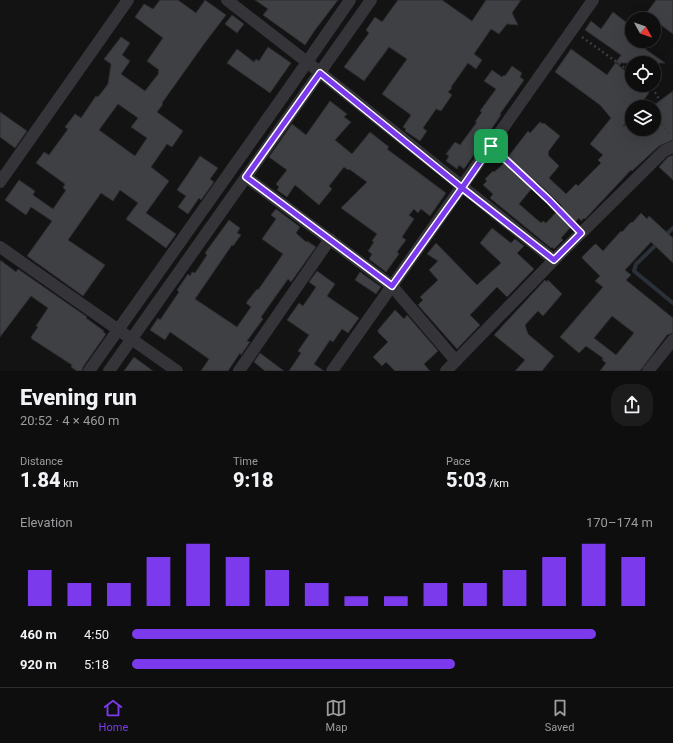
<!DOCTYPE html>
<html lang="en">
<head>
<meta charset="utf-8">
<style>
	:root { --surface:#0e0e0f; --page:#1c1c1d; --text:#f1f3f6; --muted:#9b9c9e; --line:#2e2e2f; --accent:#7c3aed }
	body { margin:0; font-family:Roboto,sans-serif; background:var(--page); color:var(--text); height:100vh; display:flex; flex-direction:column; font-size:15px; white-space:nowrap }
	* { box-sizing:border-box; margin:0 }
	p { font-size:13px; color:var(--muted) }
	.icon { flex:none; width:22px; height:22px; fill:none; stroke:currentColor; stroke-width:2; stroke-linecap:round; stroke-linejoin:round }
	.map { position:relative; height:371px; overflow:hidden }
	.side { display:flex; flex-direction:column; background:var(--surface); flex:1 }
	.side>* { flex:none }
	.needle { width:26px; rotate:130deg }
	.controls { position:absolute; left:625px; top:12px; display:grid; gap:8px }
	.controls a { display:grid; place-items:center; width:36px; height:36px; border-radius:50%; background:var(--surface); box-shadow:0 4px 16px #0002,0 0 0 1px var(--line); font-size:20px }
	.pin { position:absolute; display:grid; place-items:center; width:34px; height:34px; color:#fff; margin:-17px; border-radius:8px; box-shadow:0 2px 6px #0006 }
	.round { display:grid; place-items:center; flex:none; width:42px; height:42px; border-radius:16px; background:var(--page) }
	.summary { display:flex; align-items:center; justify-content:space-between; height:68px; padding:0 20px }
	h1 { font-size:22px; font-weight:800; line-height:30px }
	.stats { display:grid; grid-template-columns:repeat(3,1fr); gap:6px; height:68px; padding:4px 20px }
	.stats div { display:grid; align-content:center }
	.stats b { font-size:20px; font-weight:800 }
	.stats small { font-size:11px; font-weight:400 }
	.stats p { font-size:11px }
	.chart { height:112px; padding:8px 20px }
	.chart p { display:flex; justify-content:space-between }
	.chart svg { width:100%; height:72px; margin-top:4px; stroke:var(--accent); stroke-width:6 }
	ul { padding:0 20px; list-style:none; font-size:13px }
	li { display:grid; grid-template-columns:64px 48px 1fr; align-items:center; height:30px }
	li i { height:10px; border-radius:5px; background:var(--accent) }
	.dock { display:flex; justify-content:space-around; align-items:center; height:56px; border-top:1px solid var(--line); background:var(--surface); font-size:11px; color:var(--muted) }
	.dock a { display:grid; justify-items:center; gap:2px }
	.dock .current { color:var(--accent) }
	.map>svg:first-child { display:block }
	.lines { fill:none; stroke-linecap:round; stroke-linejoin:round }
	.stream { stroke:#2b3139; stroke-width:4 }
	.building { fill:#3f4044; stroke:#2d2d30; fill-rule:evenodd }
	.path { stroke:#3a3b40; stroke-width:2.5; stroke-dasharray:2 3; stroke-linecap:butt }
	.minor { stroke:#343439; stroke-width:12 }
	.route-casing { stroke:#fff; stroke-width:8 }
	.route { stroke:#7c3aed; stroke-width:5 }
</style>
</head>
<body>
<div class="map">
<svg width="673" height="371" viewBox="0 0 673 371">
	<rect width="100%" height="100%" fill="#131314"/>
	<g class="lines">
		<g class="stream">
			<polyline points="664,237 673,228"/>
			<polyline points="658,243 636,264 634,271 673,303"/>
		</g>
	</g>
	<g class="building">
		<path d="M 160,0 L 178,0 L 196,13 L 205,0 L 226,15 L 204,44 L 162,103 L 163,104 L 157,112 L 183,131 L 172,147 L 167,144 L 151,167 L 169,181 L 146,213 L 176,234 L 166,248 L 126,219 L 138,203 L 120,190 L 113,201 L 101,193 L 68,240 L 105,265 L 83,296 L 27,256 L 52,221 L 31,207 L 26,215 L 5,200 L 19,180 L 35,191 L 33,195 L 53,209 L 66,190 L 63,188 L 65,184 L 36,163 L 44,152 L 49,155 L 68,129 L 65,127 L 75,114 L 81,118 L 96,96 L 98,97 L 108,84 L 111,64 L 104,59 L 121,37 L 130,43 L 122,55 L 130,61 L 121,74 L 145,91 L 159,73 L 158,72 L 159,70 L 147,61 L 163,38 L 135,17 L 144,4 L 153,9 ZM 118,104 L 138,118 L 131,127 L 147,138 L 135,156 L 99,130 Z"/>
		<polygon points="255,0 338,0 315,30 305,45 263,15 268,9"/>
		<polygon points="398,0 442,0 472,21 486,0 521,0 512,13 518,25 507,24 499,34 491,29 474,54 482,60 476,69 468,63 451,87 452,88 448,92 452,95 441,111 436,109 423,128 427,131 420,141 405,131 406,129 403,127 411,115 382,94 407,59 389,47 364,81 344,67 369,33 366,30 375,17 382,22"/>
		<polygon points="656,0 673,0 673,34 654,20 654,19 642,19"/>
		<path d="M 613,12 L 631,26 L 624,34 L 665,63 L 616,63 L 632,77 L 632,85 L 641,85 L 649,93 L 638,107 L 632,107 L 632,115 L 623,126 L 624,126 L 632,121 L 632,129 L 654,129 L 654,105 L 673,91 L 673,140 L 659,146 L 632,171 L 631,170 L 585,219 L 584,218 L 581,221 L 579,218 L 561,238 L 563,240 L 554,249 L 552,247 L 551,248 L 490,198 L 493,194 L 483,185 L 487,181 L 485,179 L 493,171 L 494,172 L 501,166 L 528,131 L 530,133 L 540,122 L 543,124 L 544,123 L 560,136 L 548,152 L 549,153 L 548,155 L 559,166 L 549,178 L 566,194 L 576,184 L 578,186 L 601,163 L 598,160 L 603,155 L 590,144 L 611,118 L 600,105 L 555,72 L 571,49 L 607,75 L 621,55 L 585,30 L 591,21 L 601,29 ZM 537,182 L 562,206 L 546,223 L 543,221 L 541,223 L 519,204 Z"/>
		<polygon points="232,15 244,24 237,33 225,24"/>
		<polygon points="268,47 291,63 270,93 227,63 237,49 254,62 256,59 259,61"/>
		<polygon points="512,66 522,73 520,77 524,80 500,114 501,115 464,169 459,165 457,169 446,161 449,156 446,154 455,142 460,145 477,122 475,122 482,112 480,111 496,89 484,81 492,70 502,77 504,75 505,76"/>
		<polygon points="330,101 347,114 344,117 351,122 335,140 352,154 370,132 389,147 387,149 446,193 430,216 421,209 418,213 414,209 409,215 414,219 402,237 406,240 397,252 399,254 386,272 369,259 372,254 368,251 374,242 372,241 377,234 341,208 367,182 349,169 348,170 344,167 329,186 332,189 319,205 295,185 287,197 277,190 279,187 276,184 287,170 269,157 292,124 306,135"/>
		<polygon points="0,112 27,131 15,148 0,137"/>
		<polygon points="673,155 673,180 659,167 668,157"/>
		<polygon points="200,156 218,168 210,179 214,182 201,200 199,198 188,214 178,207 186,196 177,190"/>
		<polygon points="276,209 300,227 296,233 306,242 307,241 316,247 291,282 288,279 261,317 263,319 247,341 250,342 241,355 240,353 228,371 201,371 209,359 170,332 165,340 150,330 158,318 160,320 179,292 177,290 188,274 190,276 192,272 195,273 207,255 205,253 229,220 240,228 237,233 241,235 233,246 232,245 195,299 237,327 251,307 246,303 257,289 258,290 283,254 262,239 276,219 271,215"/>
		<path d="M 641,213 L 647,219 L 649,216 L 673,238 L 673,263 L 651,242 L 625,270 L 631,275 L 626,280 L 673,318 L 673,333 L 667,335 L 640,371 L 600,371 L 606,363 L 602,360 L 603,358 L 586,346 L 579,353 L 560,337 L 603,287 L 595,281 L 600,276 L 583,259 L 582,257 L 594,245 L 596,244 L 603,251 L 621,231 L 622,232 L 631,222 L 632,223 ZM 612,316 L 634,333 L 616,355 L 594,338 Z"/>
		<polygon points="492,228 511,243 515,239 524,246 517,253 534,269 507,297 497,287 470,315 480,325 457,349 418,305 423,300 420,297 438,280 429,270 438,261 427,254 436,243 477,285 501,263 480,243"/>
		<polygon points="0,260 16,272 18,269 87,317 86,318 104,331 103,332 106,334 83,367 82,371 77,371 71,367 72,365 32,339 31,337 38,327 36,326 48,308 31,296 0,337"/>
		<polygon points="317,271 335,284 327,296 359,318 348,333 342,329 333,342 330,340 314,364 324,371 289,371 301,353 298,351 309,335 287,320 299,303 303,306 316,287 309,282"/>
		<polygon points="360,272 381,287 376,294 355,280"/>
		<polygon points="545,280 547,282 548,280 562,294 543,316 538,311 525,325 528,334 554,356 542,371 515,371 525,360 494,335"/>
		<polygon points="395,310 404,319 407,315 438,351 424,364 430,371 395,371 386,362 382,366 373,357 388,342 378,332 378,330"/>
		<polygon points="260,353 284,371 265,371 254,362"/>
		<polygon points="134,357 153,371 124,371"/>
	</g>
	<g class="lines">
		<g class="path">
			<polyline points="582,37 632,73"/>
			<polyline points="648,85 653,89 662,104 654,110"/>
			<polyline points="654,111 670,135"/>
			<polyline points="500,154 573,224"/>
		</g>
		<g class="minor">
			<polyline points="227,0 307,62 554,260"/>
			<polyline points="246,177 392,286 456,361"/>
			<polyline points="0,182 128,0"/>
			<polyline points="0,247 177,371"/>
			<polyline points="89,371 287,91 350,0"/>
			<polyline points="109,371 371,0"/>
			<polyline points="239,371 330,239"/>
			<polyline points="332,371 593,0"/>
			<polyline points="446,371 554,260 664,151 673,147"/>
			<polyline points="648,371 673,340"/>
		</g>
	</g>
	<g class="lines">
		<defs>
			<polyline id="route" points="491,146 462,188 320,73 246,177 392,286 462,188 554,260 581,233 549,200 491,146"/>
		</defs>
		<use href="#route" class="route-casing"/>
		<use href="#route" class="route"/>
	</g>
</svg>
<div class="controls">
<a><svg class="needle" viewBox="-14 -14 28 28"><path d="M0-13l5 13h-10z" fill="#e53935"/><path d="M0 13l5-13h-10z" fill="#9b9c9e"/></svg></a>
<a><svg class="icon" aria-label="locate" viewBox="0 0 24 24"><circle cx="12" cy="12" r="6"/><path d="M12 2v4M12 18v4M2 12h4M18 12h4"/></svg></a>
<a><svg class="icon" aria-label="layers" viewBox="0 0 24 24"><path d="M12 4l9 5-9 5-9-5zM3 14l9 5 9-5"/></svg></a>
</div>
<div class="pin" style="left:491px;top:146px;background:#1e9e55"><svg class="icon" aria-label="arrive" viewBox="0 0 24 24"><path d="M6 21V4h12l-3 4 3 4H6"/></svg></div>
</div>
<section class="side">
<div class="summary"><div><h1>Evening run</h1><p>20:52 · 4 × 460 m</p></div><a class="round"><svg class="icon" aria-label="share" viewBox="0 0 24 24"><path d="M12 15V3M7 8l5-5 5 5M5 13v7h14v-7"/></svg></a></div>
<div class="stats">
<div><p>Distance</p><b>1.84<small> km</small></b></div>
<div><p>Time</p><b>9:18</b></div>
<div><p>Pace</p><b>5:03<small> /km</small></b></div>
</div>
<div class="chart"><p><span>Elevation</span>170–174 m</p>
<svg viewBox="0 0 160 44" preserveAspectRatio="none"><path d="M5 44V22M15 44V30M25 44V30M35 44V14M45 44V6M55 44V14M65 44V22M75 44V30M85 44V38M95 44V38M105 44V30M115 44V30M125 44V22M135 44V14M145 44V6M155 44V14"/></svg>
</div>
<ul>
<li><b>460 m</b>4:50<i style="width:89%"></i></li>
<li><b>920 m</b>5:18<i style="width:62%"></i></li>
</ul>
</section>
<nav class="dock">
<a class="current"><svg class="icon" aria-label="home" viewBox="0 0 24 24"><path d="M3 11l9-7 9 7M6 9v11h12V9"/></svg>Home</a>
<a><svg class="icon" aria-label="map" viewBox="0 0 24 24"><path d="M3 6l6-2 6 2 6-2v14l-6 2-6-2-6 2zM9 4v14M15 6v14"/></svg>Map</a>
<a><svg class="icon" aria-label="saved" viewBox="0 0 24 24"><path d="M7 4h10v16l-5-4-5 4z"/></svg>Saved</a>
</nav>
</body>
</html>
